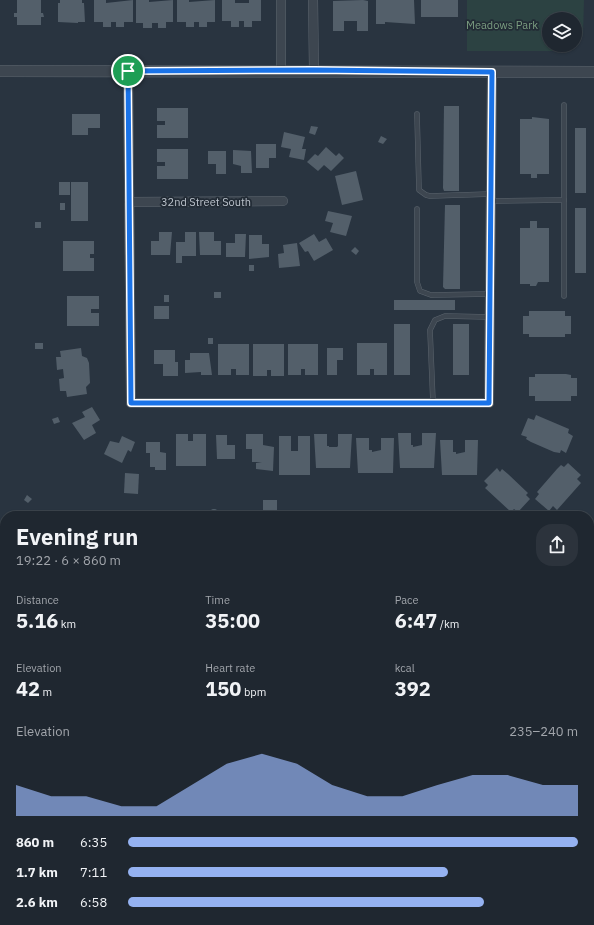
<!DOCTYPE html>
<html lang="en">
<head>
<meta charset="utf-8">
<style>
	:root { --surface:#1f2730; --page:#2c333c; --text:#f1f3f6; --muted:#a1a5ab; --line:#3c444c; --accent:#95b2f1 }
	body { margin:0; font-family:"IBM Plex Sans",sans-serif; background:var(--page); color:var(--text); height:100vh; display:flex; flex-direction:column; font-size:15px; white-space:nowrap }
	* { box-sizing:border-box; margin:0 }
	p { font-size:13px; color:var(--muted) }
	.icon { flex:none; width:22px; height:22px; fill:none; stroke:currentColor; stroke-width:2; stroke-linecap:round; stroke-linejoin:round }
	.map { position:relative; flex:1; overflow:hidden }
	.panel { position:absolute; left:0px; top:511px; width:594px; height:414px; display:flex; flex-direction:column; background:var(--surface); border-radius:16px 16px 0 0; box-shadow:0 1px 3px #0004,0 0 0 1px var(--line) }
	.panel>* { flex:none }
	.tools { position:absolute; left:542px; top:12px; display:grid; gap:8px }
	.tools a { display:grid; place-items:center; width:40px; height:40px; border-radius:50%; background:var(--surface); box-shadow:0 1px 3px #0004,0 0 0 1px var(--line); font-size:20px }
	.pin { position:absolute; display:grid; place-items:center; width:34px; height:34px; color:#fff; margin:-17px; border:2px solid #fff; border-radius:50%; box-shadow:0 1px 4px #0007 }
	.round { display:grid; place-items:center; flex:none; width:42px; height:42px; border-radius:16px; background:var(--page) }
	.head { display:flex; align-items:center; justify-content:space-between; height:68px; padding:0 16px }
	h1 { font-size:22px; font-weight:700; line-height:30px }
	.metrics { display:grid; grid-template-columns:repeat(3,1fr); gap:6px; height:68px; padding:4px 16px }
	.metrics div { display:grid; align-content:center }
	.metrics b { font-size:20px; font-weight:700 }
	.metrics small { font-size:11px; font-weight:400 }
	.metrics p { font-size:11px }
	.chart { height:112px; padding:8px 16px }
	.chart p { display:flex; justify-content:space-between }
	.chart svg { width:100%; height:72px; margin-top:4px; fill:var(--accent); opacity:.7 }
	ul { padding:0 16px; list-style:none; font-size:13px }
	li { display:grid; grid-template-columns:64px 48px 1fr; align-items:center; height:30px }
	li i { height:10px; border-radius:5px; background:var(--accent) }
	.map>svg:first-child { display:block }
	.green { fill:#2c4242 }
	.building { fill:#535f6a }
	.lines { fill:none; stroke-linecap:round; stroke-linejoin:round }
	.service-casing { stroke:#5b646d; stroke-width:5.5 }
	.minor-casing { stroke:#5b646d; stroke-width:10 }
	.tertiary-casing { stroke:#5b646d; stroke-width:12 }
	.service { stroke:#3d4650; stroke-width:4.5 }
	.minor { stroke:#3d4650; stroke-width:9 }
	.tertiary { stroke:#3d4650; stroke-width:11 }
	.route-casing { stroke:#fff; stroke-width:8 }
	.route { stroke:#1a73e8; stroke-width:5 }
	.labels { text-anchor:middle; stroke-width:3.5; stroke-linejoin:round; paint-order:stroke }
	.park-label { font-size:11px; fill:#7b9e81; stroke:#222b35 }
	.street-label { font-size:11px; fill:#bac1ca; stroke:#222b35 }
</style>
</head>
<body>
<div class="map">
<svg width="594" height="925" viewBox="0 0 594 925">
	<rect width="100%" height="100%" fill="#293440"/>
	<g class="green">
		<polygon points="467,0 584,0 583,36 575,41 575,19 549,19 549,45 569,45 559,51 467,51"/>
		<polygon points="0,814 5,814 5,920 177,920 180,925 0,925"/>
	</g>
	<g class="building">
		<polygon points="17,0 41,0 41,13 43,13 44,17 41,17 41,25 17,25 17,17 14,17 14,13 17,13"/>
		<polygon points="60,0 82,0 82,3 84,3 85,22 78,22 78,23 58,22 58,3 60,3"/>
		<polygon points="94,0 106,0 106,3 133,0 133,22 124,22 124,27 116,27 116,22 111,22 111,27 103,27 103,22 94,22"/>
		<polygon points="136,0 149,0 149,2 173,0 173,22 166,22 166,28 158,28 158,23 152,23 152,28 143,28 143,23 136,23"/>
		<polygon points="177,0 189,0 189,2 215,0 215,22 207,22 207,27 199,27 199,22 194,22 194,27 186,27 186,22 177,22"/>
		<polygon points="222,0 235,0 235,3 249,3 249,0 261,0 261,21 252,21 252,27 244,27 244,21 239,21 239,27 231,27 231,21 222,21"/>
		<polygon points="363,0 368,1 368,31 357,31 357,21 344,21 344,31 333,31 333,1"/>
		<polygon points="376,0 414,0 415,24 385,22 385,24 376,24"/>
		<rect x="421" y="0" width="37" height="17"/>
		<polygon points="444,106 459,106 459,191 444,191 443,188"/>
		<polygon points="157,108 188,108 188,138 157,138 157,125 165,125 165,121 157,121"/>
		<polygon points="72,114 100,114 100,128 88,128 88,135 72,135"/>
		<polygon points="532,117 549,119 549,174 537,174 537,178 531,178 531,174 520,174 520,119 532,119"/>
		<polygon points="311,126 318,127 315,135 309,133"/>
		<rect x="575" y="128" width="11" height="65"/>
		<polygon points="284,132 305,137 302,149 306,149 304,160 289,157 291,149 281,147"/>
		<polygon points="381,136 387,139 383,144 378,142"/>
		<polygon points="256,144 276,144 276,158 269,158 269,168 256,168"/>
		<polygon points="326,147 336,156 339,153 344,158 331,171 324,165 318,171 307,162 315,154 318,156"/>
		<polygon points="157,149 188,149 188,179 157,179 157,166 165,166 165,162 157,162"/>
		<polygon points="233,150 251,151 252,173 241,173 241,166 233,164"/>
		<polygon points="208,151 226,151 226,174 216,174 216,164 208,164"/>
		<polygon points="356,171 363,200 342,205 335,176"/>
		<rect x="59" y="182" width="11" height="13"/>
		<rect x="71" y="182" width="17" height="39"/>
		<rect x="60" y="203" width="5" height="7"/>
		<polygon points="445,205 460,205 460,289 445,289 443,287"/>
		<rect x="575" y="208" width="11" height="65"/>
		<polygon points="328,211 352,216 346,236 330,232 333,223 325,221"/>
		<polygon points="530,221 537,221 537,228 549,228 549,282 538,282 536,286 530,286 530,284 520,284 520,228 530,228"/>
		<rect x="35" y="222" width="6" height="6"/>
		<polygon points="159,232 172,232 170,255 151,255 151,241 159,241"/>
		<polygon points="185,232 196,232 196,256 182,256 182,263 176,263 176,242 185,242"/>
		<polygon points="199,232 214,232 214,241 221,241 221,255 200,255"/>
		<polygon points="235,234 246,234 245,257 226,257 226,243 235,243"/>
		<polygon points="314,234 319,242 326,238 333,250 314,261 308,251 305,252 299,243"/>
		<polygon points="249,235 262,235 262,244 269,244 269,257 249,259"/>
		<polygon points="63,241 94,241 94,254 90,254 90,258 94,258 94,271 63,271"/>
		<polygon points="297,243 300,266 279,268 278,254 284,253 283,245"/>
		<polygon points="355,247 359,251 356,255 351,251"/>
		<rect x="249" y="265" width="5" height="6"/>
		<rect x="214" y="292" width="7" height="6"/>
		<rect x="164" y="295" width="5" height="7"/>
		<polygon points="67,296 99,296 99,309 91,309 91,313 99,313 99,326 67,326"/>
		<rect x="394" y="300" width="61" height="10"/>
		<rect x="154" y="306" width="15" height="13"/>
		<polygon points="529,311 565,311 565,316 571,316 571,334 565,334 565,337 529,337 529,334 523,334 523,316 529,316"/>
		<rect x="394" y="324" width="16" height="51"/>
		<rect x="453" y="324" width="16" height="51"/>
		<rect x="208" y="338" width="5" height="6"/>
		<rect x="35" y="343" width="8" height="6"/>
		<polygon points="357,343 387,343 387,375 374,375 374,369 370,369 370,375 357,375"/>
		<polygon points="218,344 249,344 249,375 236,375 236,369 231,369 231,375 218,375"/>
		<polygon points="253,344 284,344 284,376 271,376 271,370 267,370 267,376 253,376"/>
		<polygon points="288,344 318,344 318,375 305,375 305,369 301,369 301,375 288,375"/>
		<polygon points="81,348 82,356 87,358 89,363 90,383 86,387 87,394 67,397 66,391 60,391 59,379 64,378 63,369 57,370 56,357 61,357 60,351"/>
		<polygon points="327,348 343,348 343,360 337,360 337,375 327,375"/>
		<polygon points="154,350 175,350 175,362 178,362 178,376 163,376 163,364 154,364"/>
		<polygon points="190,353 209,353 212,375 201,375 201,372 185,373 185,360 190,360"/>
		<polygon points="535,374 566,374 571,375 571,378 577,378 577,396 571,396 571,401 535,401 535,396 529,396 529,377 535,377"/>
		<polygon points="92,407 100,420 92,425 96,433 84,440 72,423 85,417 82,412"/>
		<polygon points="536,415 569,429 568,433 573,436 566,453 561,450 560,453 554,452 531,442 526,439 527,437 521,435 528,418 534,420"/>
		<polygon points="58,417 60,422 54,424 52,419"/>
		<polygon points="398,433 411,433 411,445 413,445 413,447 422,445 422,433 436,433 434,468 400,468"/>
		<polygon points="176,434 188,434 188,441 193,441 193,434 206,434 206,466 176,466"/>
		<polygon points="246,434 263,434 263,445 274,447 273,471 256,469 256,463 262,462 252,462 252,449 246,449"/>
		<polygon points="314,434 327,434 327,446 329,446 329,447 337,447 338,446 338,434 352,434 350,468 316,468"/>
		<polygon points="216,435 227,435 227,445 235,445 235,459 217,459"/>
		<polygon points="122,436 135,442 131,452 128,450 122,463 104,454 110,441 119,443"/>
		<polygon points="279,436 291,436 291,451 298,451 298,436 310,436 310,475 279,475"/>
		<polygon points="356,438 369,438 369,450 372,450 372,452 381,450 381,438 394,438 393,473 358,473"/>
		<polygon points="440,440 453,440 453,452 456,452 456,454 465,452 465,440 478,440 477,475 442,475"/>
		<polygon points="146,442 160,442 160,452 166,453 166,470 155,470 155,467 150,467 150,453 146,453"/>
		<polygon points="568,463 581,475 577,479 581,483 557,510 553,506 549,511 535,499 539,494 537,492 557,469 561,465 564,467"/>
		<polygon points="497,468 500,472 502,469 508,474 528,493 526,495 530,499 518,512 514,509 511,512 485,488 488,485 484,481"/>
		<polygon points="125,473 139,474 138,494 124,493"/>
		<polygon points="27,495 32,499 28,503 24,500"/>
		<rect x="263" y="500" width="14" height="13"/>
		<circle cx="214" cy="513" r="4"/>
		<polygon points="21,510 29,516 17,516"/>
		<polygon points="4,615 5,632 0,636 0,618"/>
		<polygon points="228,920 254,920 247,925 228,925 227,922"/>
		<polygon points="321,920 342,920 343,922 340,925 324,925"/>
		<polygon points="551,920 572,920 572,925 550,925"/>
	</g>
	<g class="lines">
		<defs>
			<g id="service">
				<polyline points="417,114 419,190 426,195 430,196 491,194"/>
				<polyline points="491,201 564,200"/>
				<polyline points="417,209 417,282 420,291 431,295 490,294"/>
				<polyline points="564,296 564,105"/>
				<polyline points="433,403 430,330 435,320 445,316 490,317"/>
			</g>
			<g id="minor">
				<polyline points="281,0 281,70"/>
				<polyline points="313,0 314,70"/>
				<polyline points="128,71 131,403 489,403 492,72"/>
				<polyline points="129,202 283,201"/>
				<polyline points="589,803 594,803"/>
				<polyline points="0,804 5,804"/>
				<polyline points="191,920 193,925"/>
				<polyline points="388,920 391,925"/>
				<polyline points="478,925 485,920"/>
			</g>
			<polyline id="tertiary" points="0,71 594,72"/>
		</defs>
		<use href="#service" class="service-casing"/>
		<use href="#minor" class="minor-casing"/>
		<use href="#tertiary" class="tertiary-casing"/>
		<use href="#service" class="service"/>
		<use href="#minor" class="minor"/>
		<use href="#tertiary" class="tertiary"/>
	</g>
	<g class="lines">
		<defs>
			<polygon id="route" points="314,70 492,72 489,403 131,403 128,71"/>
		</defs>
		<use href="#route" class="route-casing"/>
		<use href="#route" class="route"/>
	</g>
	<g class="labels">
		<g class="park-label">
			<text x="502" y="29">Meadows Park</text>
		</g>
		<g class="street-label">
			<text x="206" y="206">32nd Street South</text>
		</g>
	</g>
</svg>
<div class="tools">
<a><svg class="icon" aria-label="layers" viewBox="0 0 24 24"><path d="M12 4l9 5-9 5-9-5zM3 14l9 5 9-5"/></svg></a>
</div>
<div class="pin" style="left:128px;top:71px;background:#1e9e55"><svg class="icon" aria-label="arrive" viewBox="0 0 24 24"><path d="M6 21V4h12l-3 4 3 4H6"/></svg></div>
<section class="panel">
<div class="head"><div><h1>Evening run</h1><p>19:22 · 6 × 860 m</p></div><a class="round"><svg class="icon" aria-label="share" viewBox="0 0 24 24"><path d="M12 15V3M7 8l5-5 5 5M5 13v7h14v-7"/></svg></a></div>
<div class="metrics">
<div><p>Distance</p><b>5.16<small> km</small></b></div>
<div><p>Time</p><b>35:00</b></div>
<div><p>Pace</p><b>6:47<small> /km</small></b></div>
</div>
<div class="metrics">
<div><p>Elevation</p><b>42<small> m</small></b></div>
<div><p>Heart rate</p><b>150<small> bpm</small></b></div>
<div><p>kcal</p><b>392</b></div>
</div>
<div class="chart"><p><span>Elevation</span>235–240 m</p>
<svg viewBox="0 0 160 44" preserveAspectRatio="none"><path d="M0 44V25L10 32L20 32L30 38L40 38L50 25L60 12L70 6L80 12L90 25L100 32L110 32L120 25L130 19L140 19L150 25L160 25V44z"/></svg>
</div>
<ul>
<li><b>860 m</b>6:35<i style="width:100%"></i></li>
<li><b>1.7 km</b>7:11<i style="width:71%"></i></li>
<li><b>2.6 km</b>6:58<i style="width:79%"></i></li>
</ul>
</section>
</div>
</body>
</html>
